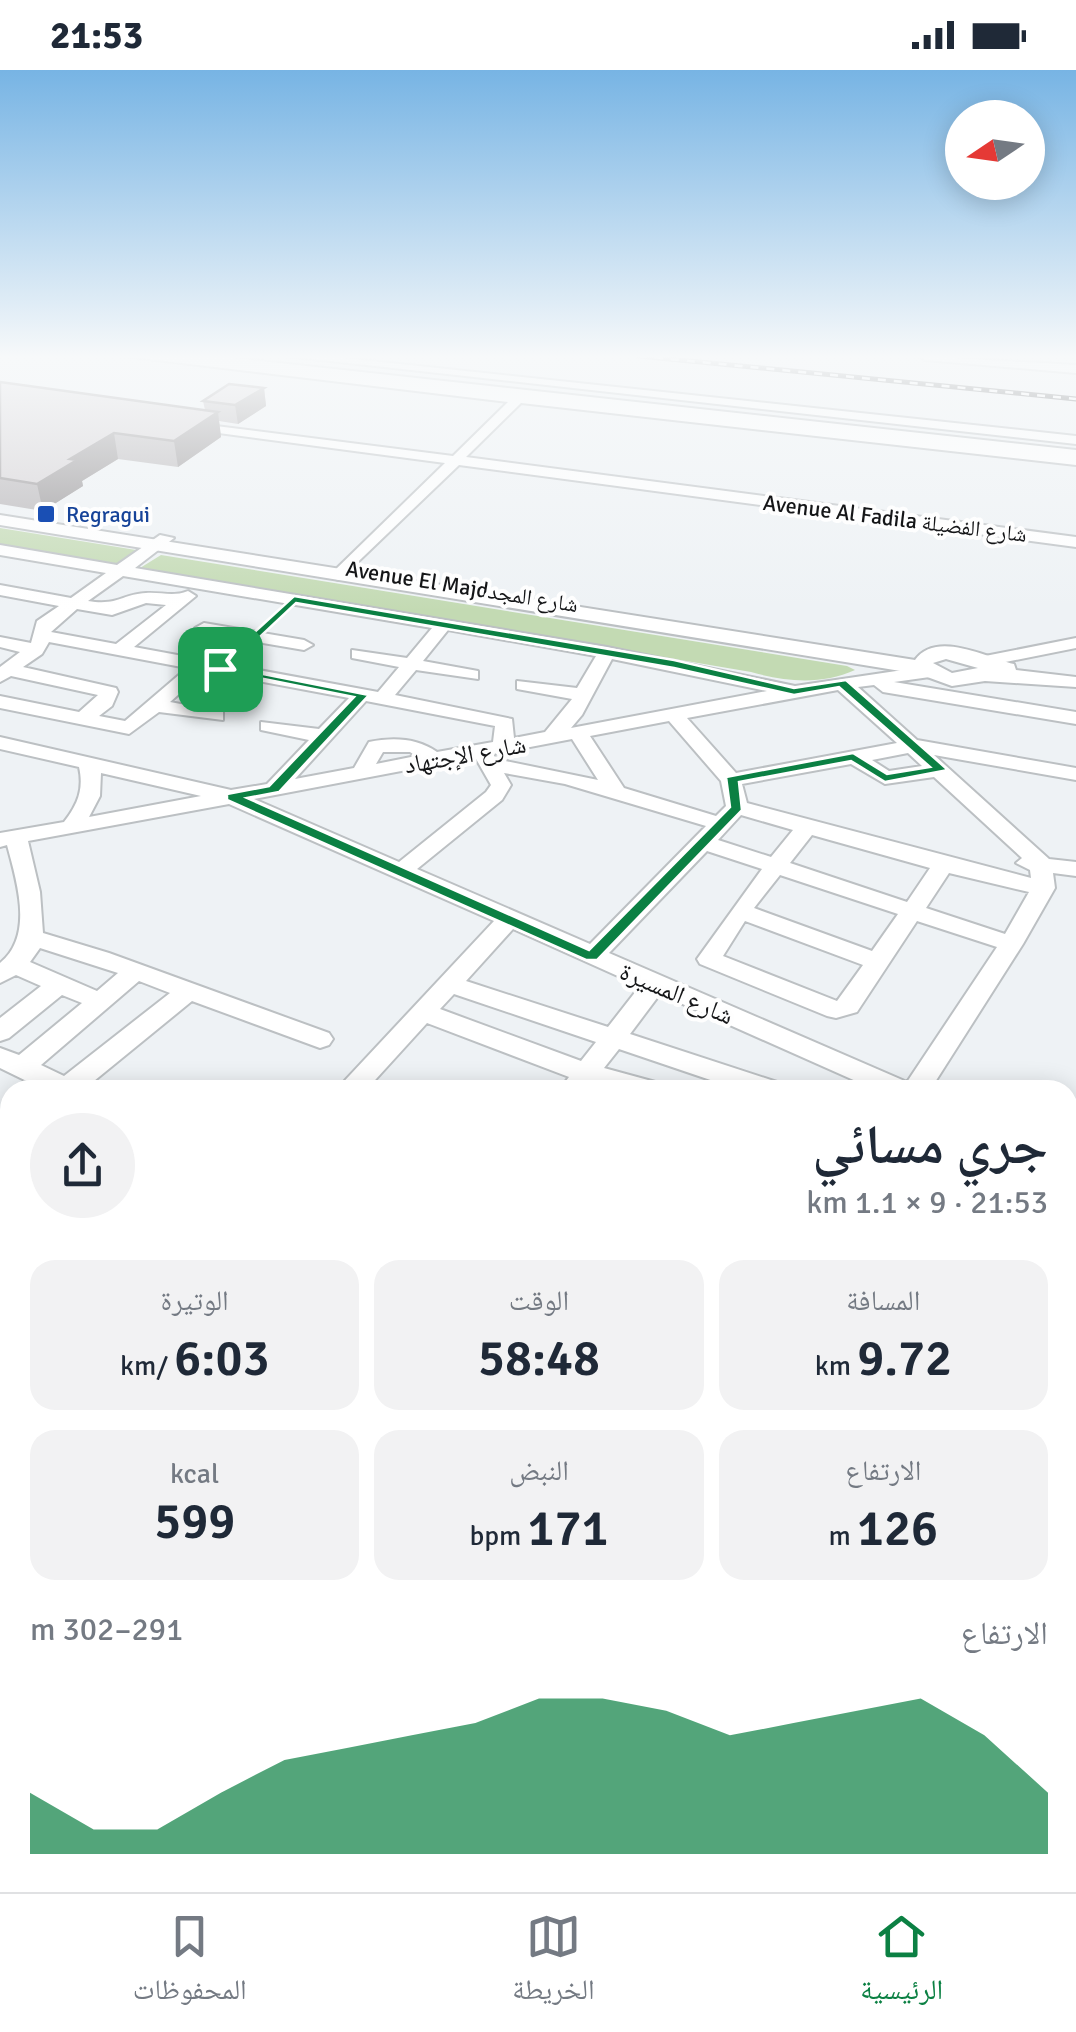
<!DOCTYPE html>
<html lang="ar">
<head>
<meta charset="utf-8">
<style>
	:root { --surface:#fff; --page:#f2f2f3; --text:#1f2937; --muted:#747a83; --line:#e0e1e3; --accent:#0b8043 }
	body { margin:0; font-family:Signika,"Noto Naskh Arabic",sans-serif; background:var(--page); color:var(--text); direction:rtl; height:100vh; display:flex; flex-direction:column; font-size:38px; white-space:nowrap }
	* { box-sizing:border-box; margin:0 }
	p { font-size:32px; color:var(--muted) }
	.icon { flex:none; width:55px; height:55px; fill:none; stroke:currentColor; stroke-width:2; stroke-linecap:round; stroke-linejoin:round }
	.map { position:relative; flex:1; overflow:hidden; direction:ltr }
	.panel { position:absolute; left:0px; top:1010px; width:1078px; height:812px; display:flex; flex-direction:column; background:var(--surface); border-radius:30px 30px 0 0; box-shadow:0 5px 25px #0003; direction:rtl }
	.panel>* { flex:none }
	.needle { width:65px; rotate:257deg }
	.fabs { position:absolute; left:945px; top:30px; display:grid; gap:20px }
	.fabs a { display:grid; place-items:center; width:100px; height:100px; border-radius:50%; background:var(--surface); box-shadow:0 5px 25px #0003; font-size:50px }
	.pin { position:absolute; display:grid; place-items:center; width:85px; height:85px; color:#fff; margin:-42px; border-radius:20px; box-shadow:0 5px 15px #0006 }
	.round { display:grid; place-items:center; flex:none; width:105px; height:105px; border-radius:52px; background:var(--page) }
	.head { display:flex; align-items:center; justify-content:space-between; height:170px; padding:0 30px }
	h1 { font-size:55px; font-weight:600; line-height:75px }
	.stats { display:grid; grid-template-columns:repeat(3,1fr); gap:15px; height:170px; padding:10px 30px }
	.stats div { display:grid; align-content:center; border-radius:25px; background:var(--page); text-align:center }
	.stats b { font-size:50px; font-weight:600 }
	.stats small { font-size:28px; font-weight:400 }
	.stats p { font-size:28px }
	.chart { height:280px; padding:20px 30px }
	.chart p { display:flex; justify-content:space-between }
	.chart svg { width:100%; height:180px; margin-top:10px; fill:var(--accent); opacity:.7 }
	.status { display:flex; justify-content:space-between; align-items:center; height:70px; padding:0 50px; background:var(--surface); direction:ltr }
	.status svg { height:28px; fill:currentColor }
	.dock { display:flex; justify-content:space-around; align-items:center; height:140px; border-top:2px solid var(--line); background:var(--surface); font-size:28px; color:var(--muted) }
	.dock a { display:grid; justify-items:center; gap:5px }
	.dock .active { color:var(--accent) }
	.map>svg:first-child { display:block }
	.green { fill:#c3dab3 }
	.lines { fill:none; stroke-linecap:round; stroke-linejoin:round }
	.minor-casing { stroke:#bcc0c3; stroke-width:4 }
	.major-casing { stroke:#bcc0c3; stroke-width:4 }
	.minor { fill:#fff; fill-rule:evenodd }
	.major { fill:#fff; fill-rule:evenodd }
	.rail-casing { stroke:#444648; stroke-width:5 }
	.rail { stroke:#fefefe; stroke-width:2.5; stroke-dasharray:8; stroke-linecap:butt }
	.wall { fill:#b5b2b5 }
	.shaded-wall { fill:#949193 }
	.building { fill:#d3cfd2; stroke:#949193; stroke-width:2.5 }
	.route { fill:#0b8043; stroke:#fff; stroke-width:2.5; fill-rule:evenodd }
	.transit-dot { fill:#1a4fb4; stroke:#fefefe; stroke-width:4 }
	.labels { text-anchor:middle; stroke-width:8; stroke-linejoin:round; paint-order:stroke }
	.far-transit-label { font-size:22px; fill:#164399; stroke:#fefefe; text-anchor:start }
	.far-street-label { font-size:22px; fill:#151618; stroke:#fefefe }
	.street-label { font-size:25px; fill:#151618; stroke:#fefefe }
</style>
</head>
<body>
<div class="status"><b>21:53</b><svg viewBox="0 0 49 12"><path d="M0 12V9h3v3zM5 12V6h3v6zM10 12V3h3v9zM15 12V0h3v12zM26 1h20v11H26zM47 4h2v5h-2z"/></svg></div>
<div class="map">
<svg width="1076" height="1822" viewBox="0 0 1076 1822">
	<rect width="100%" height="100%" fill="#eef2f5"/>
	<g class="green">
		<polygon points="0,458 136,480 116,494 0,475"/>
		<path d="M 161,485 L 847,596 L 855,600 C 822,615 786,612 751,602 L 140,498 Z"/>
	</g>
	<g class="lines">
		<defs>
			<g id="minor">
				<polygon points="123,286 161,286 1076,387 1076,395 521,333 466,387 1076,467 1076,477 459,395 339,510 333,508 333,502 445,393 189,359 182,355 184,352 453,386 508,332"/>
				<polygon points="285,286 325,286 1076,366 1076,374"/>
				<polygon points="919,286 1076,295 1076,303 925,290"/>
				<path d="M 160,465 L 174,468 L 135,498 L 607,577 L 795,616 L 930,596 L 939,602 L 937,606 L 894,612 L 1076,642 L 1076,654 L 883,622 L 874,615 L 858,617 L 917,670 L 1076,698 L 1076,710 L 934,685 L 1049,789 L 1076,792 L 1076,806 L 1053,803 L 1055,818 L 1023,874 L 930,1020 L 876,1020 L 660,924 L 630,964 L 780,1013 L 784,1020 L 740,1020 L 619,979 L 604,998 L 659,1013 L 663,1020 L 614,1020 L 592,1014 L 588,1020 L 559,1020 L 569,1007 L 427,953 L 366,1020 L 336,1020 L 494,851 L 229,734 L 28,771 L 40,822 L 43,863 L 109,883 L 329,963 L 333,969 L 329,975 L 320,978 L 192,931 L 83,1020 L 45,1020 L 0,998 L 0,978 L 19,985 L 82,933 L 62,925 L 9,968 L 0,971 L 0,948 L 41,916 L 16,905 L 0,913 L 0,893 C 34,866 17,812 7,775 L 0,777 L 0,763 L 64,752 C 78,734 84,719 79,697 L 0,679 L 0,667 L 231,720 L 267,714 L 309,670 L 261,660 L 261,652 L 319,659 L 349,628 L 205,601 L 170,632 L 223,642 L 223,650 L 159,642 L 129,664 L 0,638 L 0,626 L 79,642 L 98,625 L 11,606 L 0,612 L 0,597 L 20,582 L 0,577 L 0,567 L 31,573 L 37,551 L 59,536 L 0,525 L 0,515 L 71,528 L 106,503 L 0,485 L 0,475 L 117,495 ZM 123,506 L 432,558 L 407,588 L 352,580 L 352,588 L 399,597 L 378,622 L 134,577 L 196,526 L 188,521 C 173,527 162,522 146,523 C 122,524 118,536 88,531 ZM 146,533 L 166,535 L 116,574 L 51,562 L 77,539 L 112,545 ZM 448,560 L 596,586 L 577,618 L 517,611 L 517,619 L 572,629 L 545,662 L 514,668 L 512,649 L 395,625 L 416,600 L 478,609 L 478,601 L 423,591 ZM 49,572 L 187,598 L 125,651 L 99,646 L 112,636 L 118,622 L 116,618 L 23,597 L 42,584 ZM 612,589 L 767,621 L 571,658 L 582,645 ZM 838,620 L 897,673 L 736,703 L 687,648 ZM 366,631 L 495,656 L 493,672 L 437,682 C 417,668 393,667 369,672 L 354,698 L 295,709 ZM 669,651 L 721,711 L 726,736 L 716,746 L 624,718 L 590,666 ZM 572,669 L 598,710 L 496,689 L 493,684 ZM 383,682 L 410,682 L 416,686 L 376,694 ZM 908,683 L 922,696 L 889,701 L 872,690 ZM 475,687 L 491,715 L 486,722 L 399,792 L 254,729 ZM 851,694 L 885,714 L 934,707 L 1022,788 L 1016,793 L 1030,800 L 1031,808 L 747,733 L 742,714 ZM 101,703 L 201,726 L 89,747 L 100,726 ZM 504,703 L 565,714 L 706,756 L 590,874 L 417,799 L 502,730 L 511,715 ZM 741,745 L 793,760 L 771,787 L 718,770 ZM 812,765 L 930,798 L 907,832 L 790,793 ZM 707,781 L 762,799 L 697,889 L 700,894 L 827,946 L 836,948 L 857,942 L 917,851 L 997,877 L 907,1012 L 609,883 ZM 949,803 L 1029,822 L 1005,864 L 926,838 ZM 780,805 L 898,844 L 872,881 L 754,838 ZM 745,851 L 863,895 L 837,931 L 723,886 ZM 513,859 L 640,916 L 608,957 L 466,911 ZM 40,878 L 118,903 L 97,921 L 30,892 ZM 139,911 L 170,923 L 64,1006 L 41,995 ZM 454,924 L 596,972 L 581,991 L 440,939 Z"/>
				<polygon points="204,553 304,570 313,575 304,580 198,562 195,558"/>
				<polygon points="1076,568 1076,578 980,597 971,592 980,587"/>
				<polygon points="1068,1065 1076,1067 1076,1087 1068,1085"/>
				<polygon points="1068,1110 1076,1112 1076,1136 1068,1134"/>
				<polygon points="1068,1163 1076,1166 1076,1190 1068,1187"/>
				<polygon points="0,1168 10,1171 10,1198 0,1195"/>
				<polygon points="1068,1213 1076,1216 1076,1243 1068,1240"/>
				<polygon points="0,1432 10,1436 10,1470 0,1466"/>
				<polygon points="1068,1435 1076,1438 1076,1474 1068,1471"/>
				<polygon points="1076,1514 1076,1571 1068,1574 1068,1518"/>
				<polygon points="0,1544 10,1548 10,1629 0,1633"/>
				<polygon points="10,1704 10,1755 0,1759 0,1708"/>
				<polygon points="87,1812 131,1812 132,1822 88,1822"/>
				<polygon points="203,1812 248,1812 244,1822 199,1822"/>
				<polygon points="313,1812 358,1812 354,1822 309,1822"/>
				<polygon points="497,1812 553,1812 557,1822 501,1822"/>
				<polygon points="582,1812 626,1812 622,1822 578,1822"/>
				<polygon points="683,1812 727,1812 723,1822 679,1822"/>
				<polygon points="805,1812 849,1812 847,1822 803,1822"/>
				<polygon points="899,1812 943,1812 940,1822 896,1822"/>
				<polygon points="978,1812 1041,1812 1045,1822 982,1822"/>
			</g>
			<g id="major">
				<polygon points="169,286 215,286 1076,380 1076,390 176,290"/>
				<path d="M 0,445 L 915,590 C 936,560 986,587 1014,594 L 1016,600 L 1076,607 L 1076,617 L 985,611 L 952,616 L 919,604 L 0,455 ZM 946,589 L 978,598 L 952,603 L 933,593 Z"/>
			</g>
		</defs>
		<use href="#minor" class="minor-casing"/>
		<use href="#major" class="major-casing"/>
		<use href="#minor" class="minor"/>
		<use href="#major" class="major"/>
		<defs>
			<polyline id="rail" points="639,286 1076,329"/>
		</defs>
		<use href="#rail" class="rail-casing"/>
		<use href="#rail" class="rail"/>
	</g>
	<polygon class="wall" points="0,312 205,340 203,331 264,318 266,336 238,354 219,351 221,367 178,397 118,389 82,411 83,416 43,441 0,434"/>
	<g class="shaded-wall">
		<polygon points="264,318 266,336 238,354 235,335"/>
		<polygon points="218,342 221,367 178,397 174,371"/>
		<polygon points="114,363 118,389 82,411 83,416 43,441 37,414 70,389"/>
	</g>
	<g class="building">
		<polygon points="0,312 218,342 174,371 114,363 70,389 77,390 37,414 0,408"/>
		<polygon points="229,314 264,318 235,335 203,331"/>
	</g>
	<linearGradient id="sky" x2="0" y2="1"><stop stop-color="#77b4e4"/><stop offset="0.53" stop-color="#f7f9fa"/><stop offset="1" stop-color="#f7f9fa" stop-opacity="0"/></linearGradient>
	<rect width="1076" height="541" fill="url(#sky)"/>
	<path class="route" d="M 294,526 L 674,590 L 794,618 L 846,610 L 948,700 L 885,712 L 851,691 L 739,712 L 742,740 L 597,890 L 586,890 L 227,730 L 227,724 L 269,716 L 354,627 L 214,599 ZM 296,533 L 674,598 L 794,625 L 839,617 L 930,697 L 887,704 L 853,683 L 726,707 L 730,737 L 589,880 L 247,728 L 279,722 L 369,625 L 228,597 Z"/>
	<rect class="transit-dot" x="36" y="434" width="20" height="20" rx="5"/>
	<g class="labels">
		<g class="far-transit-label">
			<text x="66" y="452">Regragui</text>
		</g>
		<g class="far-street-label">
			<text transform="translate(895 448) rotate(7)" y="8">Avenue Al Fadila شارع الفضيلة</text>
			<text transform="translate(462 516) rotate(9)" y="8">Avenue El Majdشارع المجد</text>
		</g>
		<g class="street-label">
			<text transform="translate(465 684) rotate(-10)" y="9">شارع الإجتهاد</text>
			<text transform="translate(677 923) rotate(23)" y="9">شارع المسيرة</text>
		</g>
	</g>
</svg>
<div class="fabs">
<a><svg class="needle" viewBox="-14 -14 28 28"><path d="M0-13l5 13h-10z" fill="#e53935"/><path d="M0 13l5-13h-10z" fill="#747a83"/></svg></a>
</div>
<div class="pin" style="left:220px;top:599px;background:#1e9e55"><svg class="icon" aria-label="arrive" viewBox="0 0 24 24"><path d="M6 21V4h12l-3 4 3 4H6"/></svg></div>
<section class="panel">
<div class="head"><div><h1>جري مسائي</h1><p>21:53 · 9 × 1.1 km</p></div><a class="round"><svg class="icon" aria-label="share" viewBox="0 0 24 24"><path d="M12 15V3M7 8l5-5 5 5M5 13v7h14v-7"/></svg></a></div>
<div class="stats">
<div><p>المسافة</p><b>9.72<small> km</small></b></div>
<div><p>الوقت</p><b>58:48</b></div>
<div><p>الوتيرة</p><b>6:03<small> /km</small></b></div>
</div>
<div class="stats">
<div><p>الارتفاع</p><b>126<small> m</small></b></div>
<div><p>النبض</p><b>171<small> bpm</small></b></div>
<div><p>kcal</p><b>599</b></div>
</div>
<div class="chart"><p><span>الارتفاع</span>291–302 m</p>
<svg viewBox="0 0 160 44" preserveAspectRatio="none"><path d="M0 44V29L10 38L20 38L30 29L40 21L50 18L60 15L70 12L80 6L90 6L100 9L110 15L120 12L130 9L140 6L150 15L160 29V44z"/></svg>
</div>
</section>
</div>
<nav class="dock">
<a class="active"><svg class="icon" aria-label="home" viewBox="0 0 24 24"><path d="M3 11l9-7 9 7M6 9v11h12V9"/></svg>الرئيسية</a>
<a><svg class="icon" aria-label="map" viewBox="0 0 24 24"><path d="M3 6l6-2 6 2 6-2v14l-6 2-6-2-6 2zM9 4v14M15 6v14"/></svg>الخريطة</a>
<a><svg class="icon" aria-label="saved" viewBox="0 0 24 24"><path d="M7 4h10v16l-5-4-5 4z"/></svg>المحفوظات</a>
</nav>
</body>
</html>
